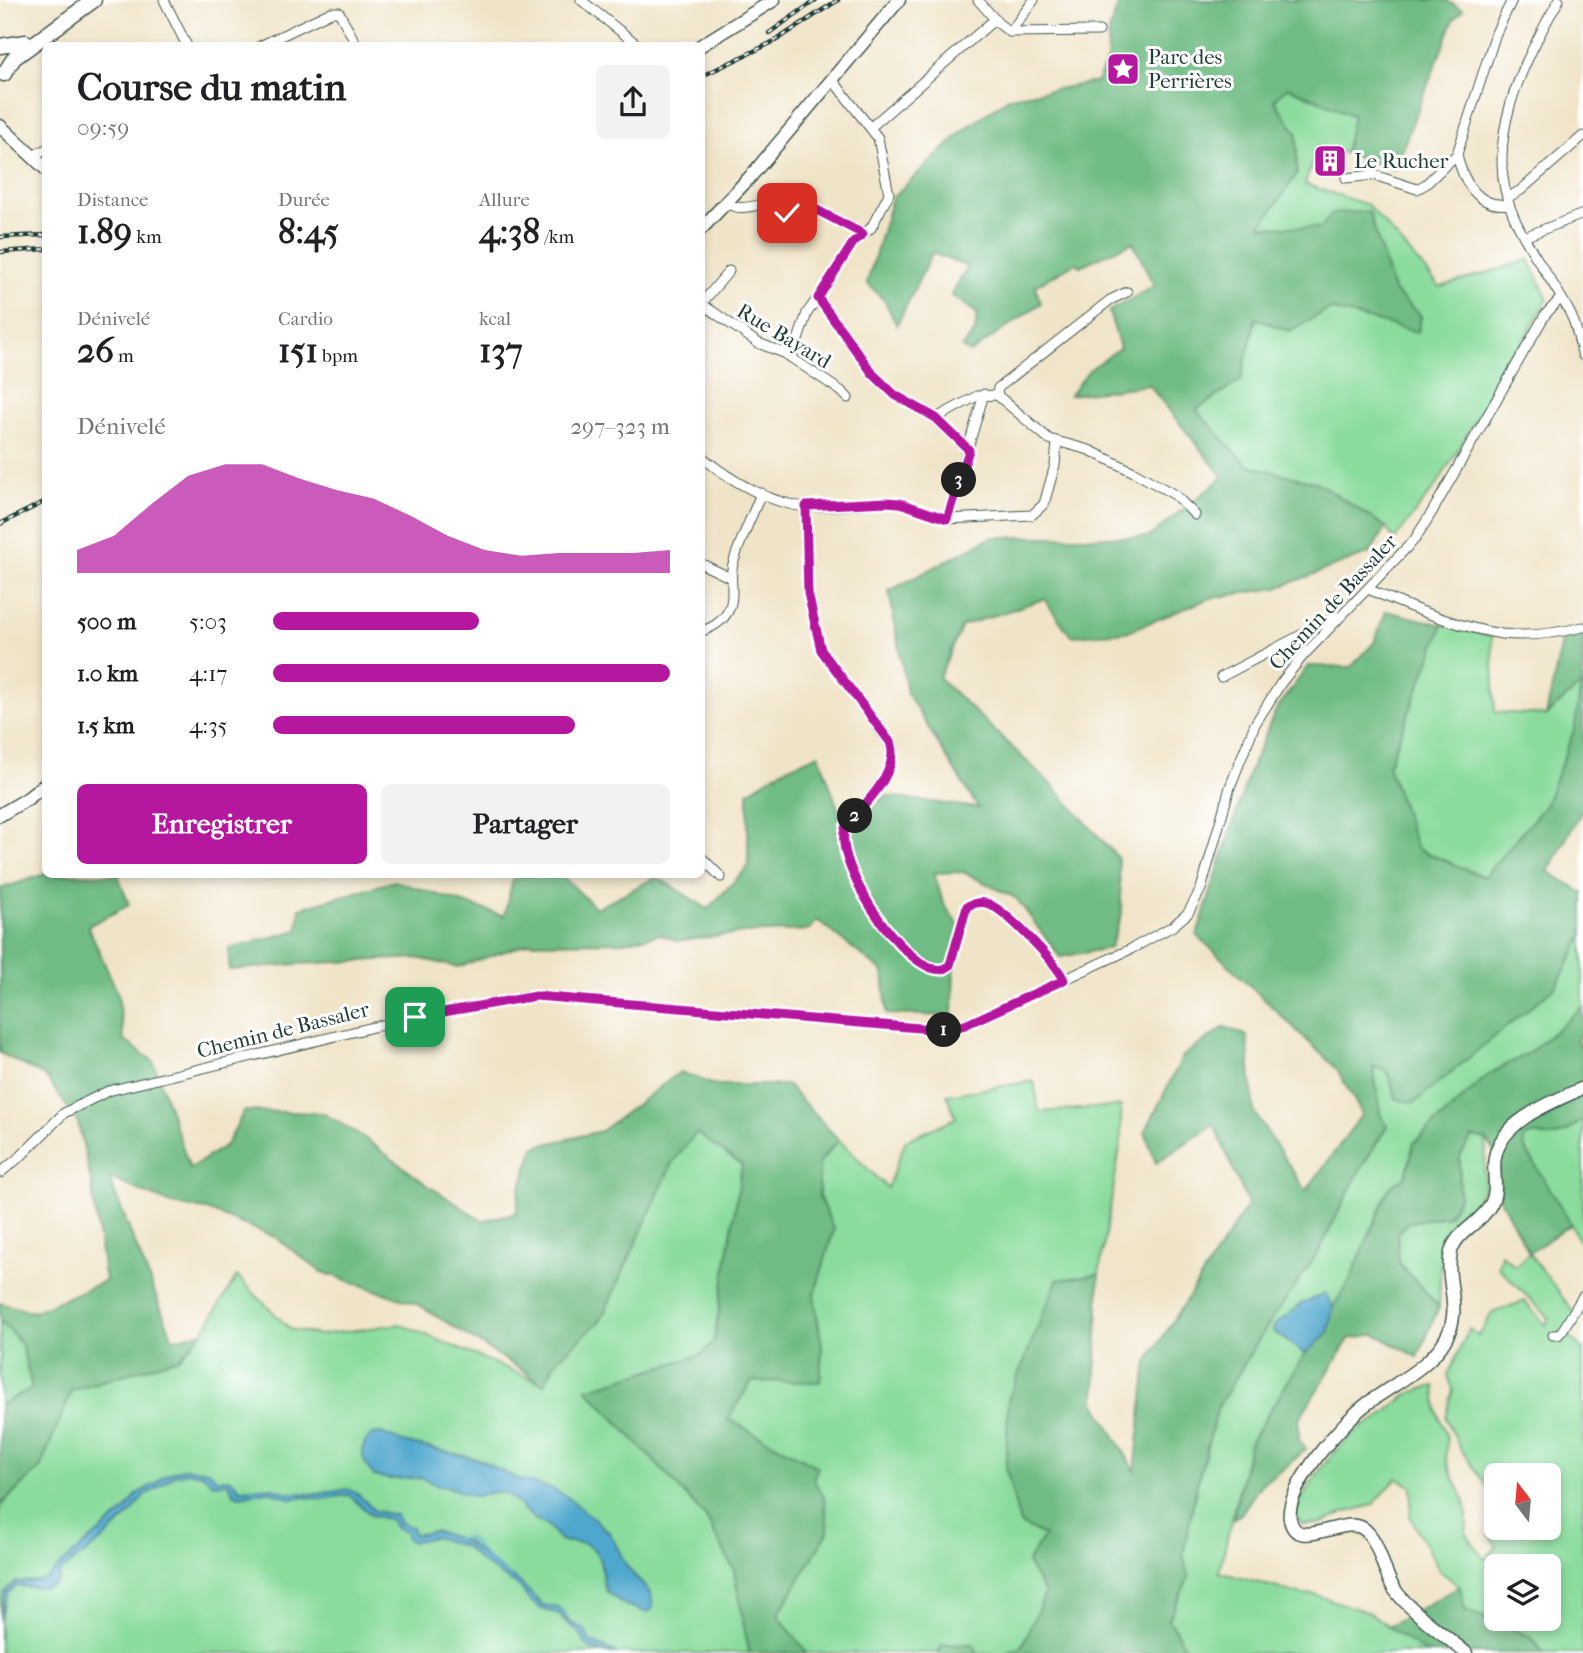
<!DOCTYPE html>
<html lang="fr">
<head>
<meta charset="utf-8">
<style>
	:root { --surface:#fff; --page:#f2f2f2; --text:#202124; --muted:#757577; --accent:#b5179e }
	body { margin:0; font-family:"IM FELL French Canon",serif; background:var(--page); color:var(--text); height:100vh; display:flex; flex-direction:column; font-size:26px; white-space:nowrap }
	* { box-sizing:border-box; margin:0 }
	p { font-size:23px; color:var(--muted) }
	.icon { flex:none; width:38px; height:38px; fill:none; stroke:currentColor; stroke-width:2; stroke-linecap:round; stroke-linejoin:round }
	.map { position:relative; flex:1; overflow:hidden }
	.drawer { position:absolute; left:42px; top:42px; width:663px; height:836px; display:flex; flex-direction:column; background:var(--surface); border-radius:10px; box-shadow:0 4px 10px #0003 }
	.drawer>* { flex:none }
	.needle { width:46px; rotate:344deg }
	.controls { position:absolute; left:1484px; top:1463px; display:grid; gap:14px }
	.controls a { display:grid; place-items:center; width:77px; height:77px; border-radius:10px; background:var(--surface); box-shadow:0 4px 10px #0003; font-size:35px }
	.pin { position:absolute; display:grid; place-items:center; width:60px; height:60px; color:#fff; margin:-30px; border-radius:14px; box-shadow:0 4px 10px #0006 }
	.km { position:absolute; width:35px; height:35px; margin:-18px; border-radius:50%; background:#222; color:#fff; font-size:19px; line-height:35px; text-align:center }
	.round { display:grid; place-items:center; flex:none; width:74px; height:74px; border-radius:10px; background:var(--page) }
	.headline { display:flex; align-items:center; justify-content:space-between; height:119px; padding:0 35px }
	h1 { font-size:38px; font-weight:700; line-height:52px }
	.figures { display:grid; grid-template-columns:repeat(3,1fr); gap:10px; height:119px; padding:7px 35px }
	.figures div { display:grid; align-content:center }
	.figures b { font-size:35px; font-weight:700 }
	.figures small { font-size:19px; font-weight:400 }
	.figures p { font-size:19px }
	.chart { height:196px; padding:14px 35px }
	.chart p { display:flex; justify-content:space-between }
	.chart svg { width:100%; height:126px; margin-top:7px; fill:var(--accent); opacity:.7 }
	.primary-button { display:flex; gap:14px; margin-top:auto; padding:14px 35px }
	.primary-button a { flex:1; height:80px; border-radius:10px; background:var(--accent); color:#fff; font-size:28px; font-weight:700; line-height:80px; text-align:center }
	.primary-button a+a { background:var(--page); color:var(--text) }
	ul { padding:0 35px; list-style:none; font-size:23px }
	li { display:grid; grid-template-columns:112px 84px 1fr; align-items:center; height:52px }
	li i { height:18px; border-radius:9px; background:var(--accent) }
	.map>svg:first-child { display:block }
	.green { fill:#8adc9d; stroke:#548c68; stroke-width:2; fill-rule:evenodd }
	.forest { fill:#6fbc84; stroke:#477c5c; stroke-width:2 }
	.water { fill:#50a7cd; stroke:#387280; stroke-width:2 }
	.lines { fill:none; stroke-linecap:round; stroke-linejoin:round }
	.stream { stroke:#50a7cd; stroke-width:2 }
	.street-casing { stroke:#3e564a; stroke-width:11 }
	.secondary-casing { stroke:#3e564a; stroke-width:15 }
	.primary-casing { stroke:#3e564a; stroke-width:17 }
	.street { stroke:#fff; stroke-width:9 }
	.secondary { stroke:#fff; stroke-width:12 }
	.primary { stroke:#fff; stroke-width:14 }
	.rail-casing { stroke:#1f3d34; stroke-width:4.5 }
	.rail { stroke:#fff; stroke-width:2; stroke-dasharray:5; stroke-linecap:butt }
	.route-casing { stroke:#fff; stroke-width:14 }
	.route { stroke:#b5179e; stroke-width:9 }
	.labels { text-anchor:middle; stroke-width:6; stroke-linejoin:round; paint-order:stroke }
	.poi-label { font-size:21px; fill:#1f3d34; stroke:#fff; text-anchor:start }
	.street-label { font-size:21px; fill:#1f3d34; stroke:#fff }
</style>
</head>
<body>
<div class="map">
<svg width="1583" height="1653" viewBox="0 0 1583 1653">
	<rect width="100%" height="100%" fill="#fff"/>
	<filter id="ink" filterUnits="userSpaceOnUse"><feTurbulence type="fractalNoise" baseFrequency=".0143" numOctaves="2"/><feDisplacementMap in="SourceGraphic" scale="14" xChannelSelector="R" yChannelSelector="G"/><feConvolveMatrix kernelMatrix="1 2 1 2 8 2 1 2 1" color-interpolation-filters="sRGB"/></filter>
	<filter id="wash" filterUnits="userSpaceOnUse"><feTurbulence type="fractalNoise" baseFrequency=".00686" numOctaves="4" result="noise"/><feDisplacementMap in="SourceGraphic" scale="28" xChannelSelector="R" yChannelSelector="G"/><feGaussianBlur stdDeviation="1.57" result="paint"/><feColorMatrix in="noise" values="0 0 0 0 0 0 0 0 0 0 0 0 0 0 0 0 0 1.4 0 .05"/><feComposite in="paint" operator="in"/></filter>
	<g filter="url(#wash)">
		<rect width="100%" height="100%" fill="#f0e4c8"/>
		<g class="green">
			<polygon points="1288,87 1354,116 1346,152 1394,169 1345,153 1317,147 1305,184 1368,205 1440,287 1529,260 1548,299 1438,483 1394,540 1386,527 1318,484 1247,465 1196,410 1241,380 1256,318 1289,331 1330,309 1418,332 1421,316 1393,290 1369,213 1321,228 1260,226 1297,174 1297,133 1274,100"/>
			<polygon points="1443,625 1492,636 1495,712 1546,715 1581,684 1575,728 1545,806 1484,877 1417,849 1388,766"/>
			<polygon points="1583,936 1583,1007 1529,1053 1489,1074 1414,1143 1406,1176 1349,1282 1333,1307 1325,1293 1273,1331 1305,1354 1250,1443 1219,1572 1303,1595 1313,1594 1370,1613 1426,1653 1048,1653 1169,1618 1189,1577 1183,1555 1197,1484 1218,1407 1264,1331 1319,1251 1358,1173 1387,1126 1380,1114 1373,1065 1388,1072 1396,1099 1556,986"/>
			<polygon points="1034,1081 1039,1112 1121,1106 1121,1141 1099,1274 1057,1281 1044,1536 1027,1562 1046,1594 1021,1648 1006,1653 978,1653 973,1644 942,1645 938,1653 807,1653 778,1615 828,1532 824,1497 813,1479 727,1419 751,1381 820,1382 822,1347 814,1296 834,1229 819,1197 819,1162 839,1140 887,1188 906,1140 956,1118 947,1095"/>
			<path d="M 1583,1120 L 1583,1247 L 1524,1146 L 1524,1138 C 1539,1131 1539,1137 1552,1137 C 1563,1136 1574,1126 1583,1120 Z"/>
			<polygon points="696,1133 742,1165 714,1342 701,1355 587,1389 706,1517 734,1570 749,1653 0,1653 0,1506 40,1468 72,1390 179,1358 203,1332 237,1276 290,1329 318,1335 400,1324 544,1384 555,1362 601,1320 672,1163"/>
			<polygon points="1472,1137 1486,1140 1484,1188 1475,1202 1450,1230 1441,1246 1439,1307 1399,1263 1397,1234 1409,1222 1448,1216 1459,1198 1460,1156"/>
			<path d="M 1529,1253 L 1576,1315 L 1565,1334 L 1583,1348 L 1583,1653 L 1544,1653 L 1529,1636 L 1464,1610 L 1459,1586 L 1439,1570 L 1410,1516 L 1412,1487 L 1397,1478 L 1373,1505 L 1343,1513 L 1320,1524 L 1302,1525 L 1295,1513 C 1306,1484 1336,1446 1361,1428 C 1368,1423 1377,1420 1384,1414 C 1404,1397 1408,1391 1435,1386 C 1436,1395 1436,1405 1438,1413 C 1440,1421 1445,1427 1446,1434 C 1449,1443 1444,1451 1447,1461 C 1456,1493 1471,1493 1466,1533 L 1485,1560 L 1497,1546 L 1489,1535 L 1497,1528 L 1549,1528 L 1549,1475 L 1497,1475 L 1485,1484 L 1459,1446 L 1446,1418 L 1453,1390 L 1448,1375 L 1469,1329 L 1479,1336 L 1492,1313 L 1524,1301 L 1546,1325 L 1549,1318 L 1498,1267 L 1501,1254 L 1515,1266 ZM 1496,1566 L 1549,1566 L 1549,1619 L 1496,1619 Z"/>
			<polygon points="0,1320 21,1343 32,1388 0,1405"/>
		</g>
		<g class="forest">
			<polygon points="1120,0 1445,0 1463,10 1454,19 1394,169 1345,153 1353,115 1288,87 1274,100 1297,133 1297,174 1261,226 1321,228 1332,213 1369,212 1393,290 1421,316 1418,332 1330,309 1289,331 1256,318 1241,380 1196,410 1247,465 1318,483 1386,527 1370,553 1277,588 1211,598 1126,632 1071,636 1044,599 962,626 939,678 1054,787 1118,858 1122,913 1110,948 1060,957 1016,898 963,872 934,873 943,903 963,931 954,951 953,1016 887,1014 883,972 817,920 810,930 744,933 678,941 661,934 623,942 529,943 458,967 417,958 297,964 229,970 229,949 298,930 300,908 395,881 504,916 514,875 561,875 596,908 657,877 708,909 748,867 748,792 782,770 819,754 845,829 886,796 978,808 907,693 889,591 992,537 1149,537 1223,477 1149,385 1070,395 1089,370 1120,348 1109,311 1154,286 1133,242 1080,266 1075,263 1035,286 1041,303 970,353 962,348 975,332 977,313 951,295 968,267 932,253 897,325 884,300 867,283 892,198 965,129 1010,97 1097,82 1107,60 1109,31"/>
			<polygon points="1386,611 1443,625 1388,766 1417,849 1484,877 1545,806 1575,728 1581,685 1546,715 1563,637 1583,633 1583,809 1548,871 1583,893 1583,936 1556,986 1414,1103 1396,1099 1388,1072 1373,1066 1380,1114 1387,1126 1358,1173 1319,1251 1264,1331 1218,1407 1197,1484 1183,1555 1189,1577 1169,1619 1188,1653 1006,1653 1021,1648 1045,1594 1027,1562 1044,1536 1020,1524 1006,1468 1008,1400 1057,1280 1099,1274 1095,1402 1135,1471 1147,1362 1248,1204 1214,1124 1156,1163 1145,1132 1183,1056 1225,1027 1247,1036 1254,1112 1306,1191 1362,1114 1337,1069 1197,935 1250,770 1275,712 1308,666 1351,667 1374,643"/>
			<polygon points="45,874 118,875 129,905 88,926 118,994 124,1040 153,1061 190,1169 227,1144 244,1111 323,1113 363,1137 426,1184 483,1221 517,1212 519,1193 534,1147 601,1131 680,1072 714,1085 787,1085 839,1140 819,1162 819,1197 834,1229 814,1296 822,1347 820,1382 752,1381 728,1419 818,1467 813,1479 824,1497 828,1532 778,1615 807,1653 749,1653 734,1570 706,1517 587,1389 701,1355 714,1342 742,1165 696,1133 672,1163 601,1320 555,1362 544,1384 419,1305 320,1271 275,1237 207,1210 172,1204 109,1178 173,1339 203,1332 179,1358 72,1390 40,1468 0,1506 0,1405 32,1388 21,1343 0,1320 0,1303 33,1312 105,1281 91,1181 78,1122 45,1076 0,1053 0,889"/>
			<path d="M 1583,1007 L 1583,1026 L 1577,1041 L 1583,1049 L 1583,1120 C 1574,1126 1563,1136 1552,1137 C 1539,1137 1539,1131 1524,1138 L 1524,1146 L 1571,1224 L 1529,1253 L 1500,1199 L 1498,1158 L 1486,1140 L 1472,1137 L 1460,1156 L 1459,1198 L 1448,1216 L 1409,1222 L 1397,1234 L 1399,1263 L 1439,1307 L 1418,1357 L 1375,1334 L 1349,1339 L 1299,1419 L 1299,1440 L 1306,1449 L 1281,1471 L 1261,1484 L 1241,1514 L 1233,1519 L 1250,1443 L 1305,1354 L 1328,1333 L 1333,1307 L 1349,1282 L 1389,1188 L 1406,1176 L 1414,1143 L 1489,1074 L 1529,1053 Z"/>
			<polygon points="1460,1586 1465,1610 1529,1636 1544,1653 1426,1653 1388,1627"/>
			<polygon points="973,1644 978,1653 938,1653 942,1645"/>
		</g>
		<g class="water">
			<polygon points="1325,1293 1333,1307 1328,1333 1305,1354 1273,1331 1274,1326 1301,1304"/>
			<path d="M 381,1433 L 403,1442 L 478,1459 L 520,1480 L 551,1488 L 569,1498 L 610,1533 L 627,1567 L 651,1594 L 653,1607 L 649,1612 L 645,1612 L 623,1604 L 606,1591 C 600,1575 605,1548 582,1543 C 575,1542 568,1543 560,1540 L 548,1526 L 534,1519 L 513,1499 L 503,1493 L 495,1492 L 476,1496 L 469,1495 L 448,1487 L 438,1486 L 422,1478 L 390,1479 L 374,1476 C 362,1463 357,1447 372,1434 Z"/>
			<path d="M 182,1468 L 208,1470 L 216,1479 L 231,1479 L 240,1489 L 271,1487 L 289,1493 L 318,1494 L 348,1489 L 359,1495 L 375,1511 L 396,1515 L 400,1523 L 412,1527 L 414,1535 L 435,1531 L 467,1542 L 489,1561 L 521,1583 L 543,1606 L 555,1606 L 564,1612 L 569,1621 L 586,1631 L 589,1641 L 618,1653 C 607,1653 593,1653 586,1644 C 581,1638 585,1639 580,1634 C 573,1626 565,1624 560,1614 L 541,1609 L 528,1599 L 521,1588 L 481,1562 L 466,1547 L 434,1537 L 412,1542 L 406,1538 L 406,1532 L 396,1529 L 391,1520 L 371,1515 L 349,1495 L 321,1499 L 307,1497 L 292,1499 L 268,1491 L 240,1496 L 234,1494 L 228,1483 L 213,1484 L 202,1474 L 187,1472 L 175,1475 L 153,1491 L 145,1494 L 133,1511 L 104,1539 L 61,1571 L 58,1581 L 54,1585 L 43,1588 L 17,1586 L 8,1593 L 0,1621 L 4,1593 L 16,1582 C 32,1581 47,1583 57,1568 L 126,1510 L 138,1493 L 157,1483 L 163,1476 Z"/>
		</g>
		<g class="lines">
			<polyline class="stream" points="454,1539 469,1538 486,1557 510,1576"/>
		</g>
	</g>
	<g filter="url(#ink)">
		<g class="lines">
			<defs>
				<g id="street">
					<polyline points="164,0 187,46"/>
					<polyline points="581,0 639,46"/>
					<polyline points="978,0 999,24 1010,32 1099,31"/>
					<path d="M 1559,0 C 1522,63 1481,145 1514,217 C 1529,252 1554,281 1571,315 C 1577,327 1579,343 1583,356"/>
					<polyline points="1010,32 1034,0"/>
					<polyline points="260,46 331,12 339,12 357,46"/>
					<polyline points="871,127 995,19"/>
					<polyline points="32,156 46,149"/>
					<polyline points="1346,178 1374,175 1417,189 1426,184 1457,154"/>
					<polyline points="1507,198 1521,190 1583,136"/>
					<path d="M 727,203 C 741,213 756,203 773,204 L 787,213 L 811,207 L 863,234"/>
					<path d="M 1509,204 C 1478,209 1462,180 1457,154 L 1496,33 L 1512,0"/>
					<polyline points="1524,237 1583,214"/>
					<polyline points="818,297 873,374 895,395 936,418 969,450"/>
					<polyline points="702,303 729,271"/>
					<polyline points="702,304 758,343 784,353 841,391 848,398"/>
					<polyline points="792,358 807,313 828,284 853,243 871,228 889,194 878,138 835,83 831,80"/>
					<polyline points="997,395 998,388 1110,300 1127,292"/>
					<polyline points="936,418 977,396 997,395 1049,439 1089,450 1134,472 1175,495 1195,515"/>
					<path d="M 702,457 C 729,479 758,497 793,505 C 814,510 862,503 886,502 L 900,503 L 947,519 L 1032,515 L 1044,504 L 1055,465 L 1057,442"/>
					<path d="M 806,506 L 808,593 L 821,650 L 889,742 C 903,775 856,806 842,834 C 845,880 887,941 926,964 C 936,970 941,974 949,965 L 967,906 C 975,903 981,901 989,904 C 1007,912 1055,962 1064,980"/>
					<polyline points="947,519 984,394"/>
					<polyline points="702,564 731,578"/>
					<path d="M 1368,589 C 1406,606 1461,628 1502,634 C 1528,637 1558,633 1583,627"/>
					<path d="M 702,631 C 714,627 725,620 730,607 C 735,593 729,578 733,564 C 740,540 752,517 761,493"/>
					<polyline points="1221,677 1337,616"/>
					<polyline points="702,858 721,877"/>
					<polyline points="0,1173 21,1156 64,1113 108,1091 415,1017 536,996 944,1030 965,1025 1131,949 1173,926 1188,913 1201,889 1230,787 1255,724 1281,683 1302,657 1415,539 1432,512 1545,315 1561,298"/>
					<polyline points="1553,1335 1558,1335 1562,1331 1583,1296"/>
				</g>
				<g id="secondary">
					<polyline points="700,46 774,0"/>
					<polyline points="0,126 46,169"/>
					<polyline points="702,228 751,176 899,0"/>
					<polyline points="0,815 27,799 46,784"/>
					<path d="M 1466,1653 C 1446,1636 1409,1610 1395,1590 C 1382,1573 1381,1542 1364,1529 C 1344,1514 1296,1554 1290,1519 C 1285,1487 1343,1421 1368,1403 C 1393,1384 1429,1368 1445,1340 C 1464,1308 1444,1284 1451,1252 C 1456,1231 1482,1223 1491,1204 C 1499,1189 1492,1173 1495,1157 C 1502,1120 1553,1102 1583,1088"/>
				</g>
				<g id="primary">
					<polyline points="0,46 26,42"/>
					<polyline points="4,74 14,58 94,0"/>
				</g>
			</defs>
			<use href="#street" class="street-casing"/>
			<use href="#secondary" class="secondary-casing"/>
			<use href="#primary" class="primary-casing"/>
			<use href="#street" class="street"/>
			<use href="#secondary" class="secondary"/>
			<use href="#primary" class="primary"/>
			<defs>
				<g id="rail">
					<polyline points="769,33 816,0"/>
					<polyline points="702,76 775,41 838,0"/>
					<polyline points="0,237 46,235"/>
					<polyline points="0,252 46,249"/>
					<polyline points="0,524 46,501"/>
				</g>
			</defs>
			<use href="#rail" class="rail-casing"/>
			<use href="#rail" class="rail"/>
		</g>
	</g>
	<g class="lines" filter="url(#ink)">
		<defs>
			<path id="route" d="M 415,1017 L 536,996 L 944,1030 L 965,1025 L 1064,980 C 1056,962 1007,912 989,904 C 981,901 975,903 967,906 L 950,965 C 921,995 828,864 846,826 C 864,805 901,771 890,742 L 821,650 L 808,593 L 806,506 L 886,502 L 900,503 L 947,519 L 969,450 L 936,418 L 895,395 L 873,374 L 818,298 L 853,243 L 863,234 L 811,207 L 787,213"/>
		</defs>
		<use href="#route" class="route-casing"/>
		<use href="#route" class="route"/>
	</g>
	<defs>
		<symbol id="sight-square" viewBox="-11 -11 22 22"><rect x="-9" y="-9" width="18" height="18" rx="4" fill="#b5179e" stroke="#fff"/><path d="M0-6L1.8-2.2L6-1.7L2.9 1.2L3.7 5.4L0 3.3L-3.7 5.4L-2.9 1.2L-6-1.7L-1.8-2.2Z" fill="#fff"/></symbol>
		<symbol id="building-square" viewBox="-11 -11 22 22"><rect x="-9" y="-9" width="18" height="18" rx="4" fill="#b5179e" stroke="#fff"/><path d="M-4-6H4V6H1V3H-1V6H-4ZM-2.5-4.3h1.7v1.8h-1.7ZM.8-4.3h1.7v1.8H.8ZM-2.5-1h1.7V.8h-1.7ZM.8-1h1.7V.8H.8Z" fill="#fff"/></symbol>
	</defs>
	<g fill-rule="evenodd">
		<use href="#sight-square" x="1104" y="50" width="38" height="38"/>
		<use href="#building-square" x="1311" y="142" width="38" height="38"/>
	</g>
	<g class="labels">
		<g class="poi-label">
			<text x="1148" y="64">Parc des<tspan x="1148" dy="24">Perrières</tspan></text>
			<text x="1354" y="168">Le Rucher</text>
		</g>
		<g class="street-label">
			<text transform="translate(784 336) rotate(31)" y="7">Rue Bayard</text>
			<text transform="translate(1333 602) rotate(-47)" y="7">Chemin de Bassaler</text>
			<text transform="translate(283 1030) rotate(-14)" y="7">Chemin de Bassaler</text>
		</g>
	</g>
</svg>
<div class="controls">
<a><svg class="needle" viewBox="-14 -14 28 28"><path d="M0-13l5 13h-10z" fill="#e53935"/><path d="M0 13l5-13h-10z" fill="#757577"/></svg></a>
<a><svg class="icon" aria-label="layers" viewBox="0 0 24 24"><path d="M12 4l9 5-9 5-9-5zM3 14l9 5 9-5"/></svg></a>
</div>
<div class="pin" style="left:415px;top:1017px;background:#1e9e55"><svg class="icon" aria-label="arrive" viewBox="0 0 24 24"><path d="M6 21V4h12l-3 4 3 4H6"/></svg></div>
<div class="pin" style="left:787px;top:213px;background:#d93025"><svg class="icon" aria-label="check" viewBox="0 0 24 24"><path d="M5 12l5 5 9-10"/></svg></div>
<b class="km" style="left:944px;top:1030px">1</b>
<b class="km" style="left:855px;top:816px">2</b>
<b class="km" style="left:959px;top:480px">3</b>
<section class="drawer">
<div class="headline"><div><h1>Course du matin</h1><p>09:59</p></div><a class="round"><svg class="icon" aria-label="share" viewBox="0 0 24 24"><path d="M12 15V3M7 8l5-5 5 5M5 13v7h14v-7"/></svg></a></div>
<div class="figures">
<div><p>Distance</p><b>1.89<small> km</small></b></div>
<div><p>Durée</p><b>8:45</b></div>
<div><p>Allure</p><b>4:38<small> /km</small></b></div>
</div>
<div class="figures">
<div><p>Dénivelé</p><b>26<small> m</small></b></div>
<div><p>Cardio</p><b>151<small> bpm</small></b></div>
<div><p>kcal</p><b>137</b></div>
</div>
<div class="chart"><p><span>Dénivelé</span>297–323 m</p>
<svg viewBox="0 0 160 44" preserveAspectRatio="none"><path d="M0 44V36L10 31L20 20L30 10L40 6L50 6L60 11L70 15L80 18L90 24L100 31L110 36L120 38L130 37L140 37L150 37L160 36V44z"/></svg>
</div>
<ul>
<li><b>500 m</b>5:03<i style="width:52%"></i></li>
<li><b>1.0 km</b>4:17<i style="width:100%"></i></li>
<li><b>1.5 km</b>4:35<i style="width:76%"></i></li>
</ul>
<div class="primary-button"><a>Enregistrer</a><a>Partager</a></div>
</section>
</div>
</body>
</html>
